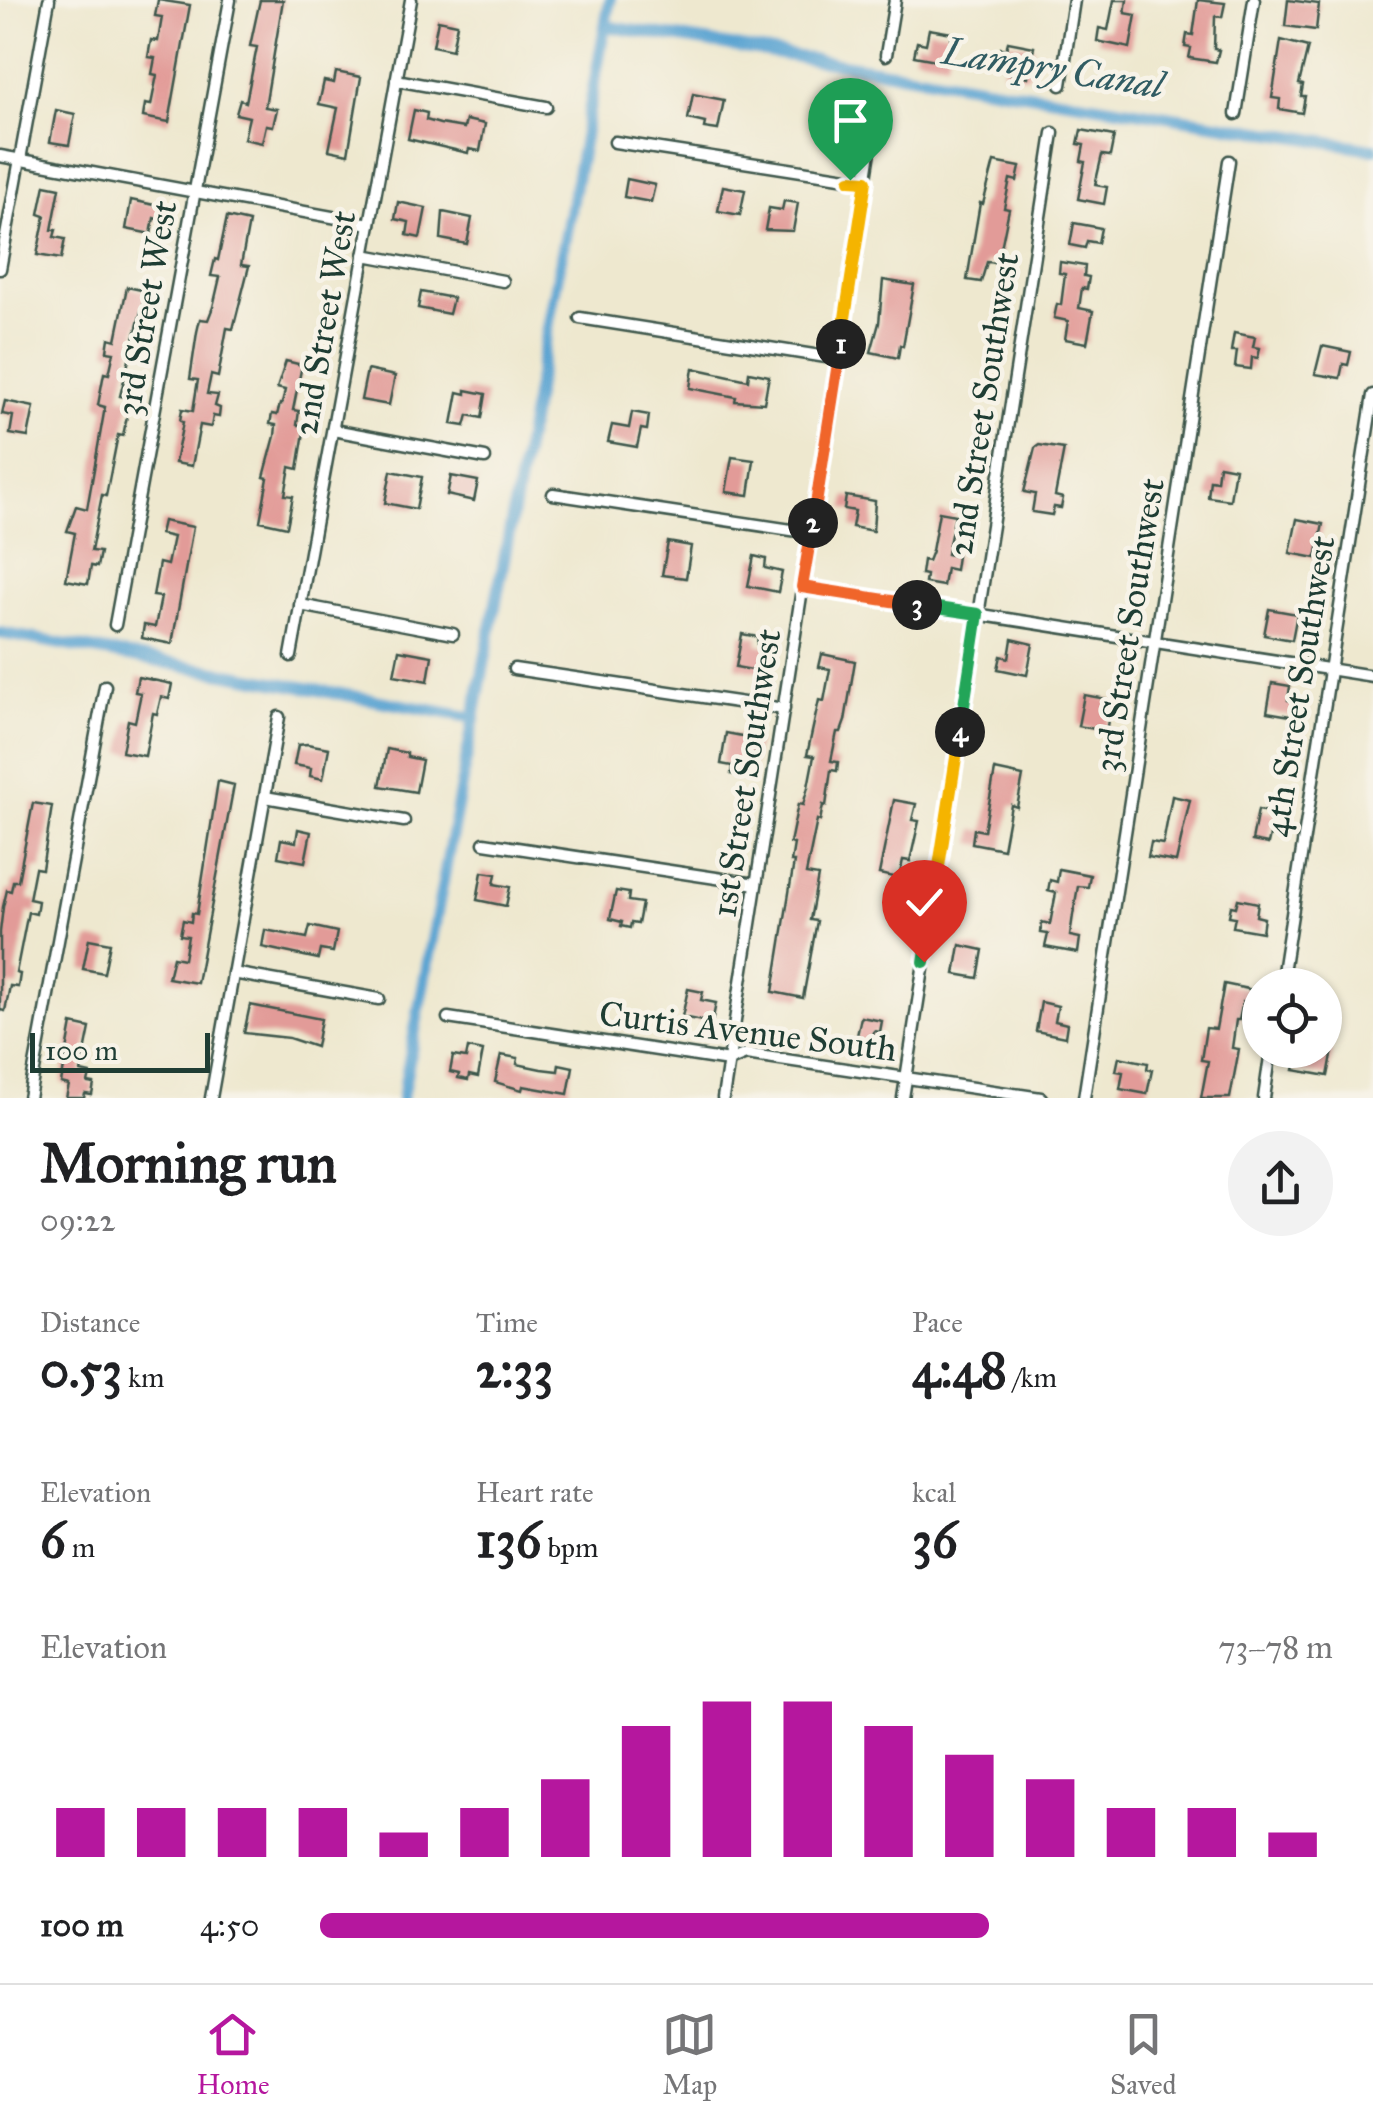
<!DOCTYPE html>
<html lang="en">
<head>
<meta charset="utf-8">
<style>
	:root { --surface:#fff; --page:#f2f2f2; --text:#202124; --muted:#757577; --line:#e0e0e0; --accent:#b5179e }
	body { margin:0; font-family:"IM FELL Great Primer",serif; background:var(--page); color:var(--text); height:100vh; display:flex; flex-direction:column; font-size:38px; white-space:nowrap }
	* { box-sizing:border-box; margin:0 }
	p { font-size:32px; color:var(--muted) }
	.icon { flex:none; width:55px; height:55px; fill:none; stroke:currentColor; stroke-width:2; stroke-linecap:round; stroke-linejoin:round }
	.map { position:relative; height:1098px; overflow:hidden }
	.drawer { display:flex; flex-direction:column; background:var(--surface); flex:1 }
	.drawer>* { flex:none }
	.fabs { position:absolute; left:1242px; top:968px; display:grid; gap:20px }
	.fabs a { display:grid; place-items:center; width:100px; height:100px; border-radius:50%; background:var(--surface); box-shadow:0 2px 8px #0004; font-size:50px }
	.scale { position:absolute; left:30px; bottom:25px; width:180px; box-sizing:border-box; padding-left:10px; border:5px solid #1f3d34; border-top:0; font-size:28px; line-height:35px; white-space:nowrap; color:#1f3d34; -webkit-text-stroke:8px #f7f3e8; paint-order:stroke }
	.pin { position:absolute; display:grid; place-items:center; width:85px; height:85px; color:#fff; margin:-102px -42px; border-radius:50% 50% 50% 0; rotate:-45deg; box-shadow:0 0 10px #0007 }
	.pin .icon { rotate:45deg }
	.km { position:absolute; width:50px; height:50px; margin:-25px; border-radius:50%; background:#222; color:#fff; font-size:28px; line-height:50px; text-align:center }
	.round { display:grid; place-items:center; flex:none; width:105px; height:105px; border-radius:52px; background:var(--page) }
	.overview { display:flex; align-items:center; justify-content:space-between; height:170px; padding:0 40px }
	h1 { font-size:55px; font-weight:800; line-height:75px }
	.metrics { display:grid; grid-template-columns:repeat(3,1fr); gap:15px; height:170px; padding:10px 40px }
	.metrics div { display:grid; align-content:center }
	.metrics b { font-size:50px; font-weight:800 }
	.metrics small { font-size:28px; font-weight:400 }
	.metrics p { font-size:28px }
	.chart { height:280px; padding:20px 40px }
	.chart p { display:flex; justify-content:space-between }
	.chart svg { width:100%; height:180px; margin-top:10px; stroke:var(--accent); stroke-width:6 }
	ul { padding:0 40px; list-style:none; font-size:32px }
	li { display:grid; grid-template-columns:160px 120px 1fr; align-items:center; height:75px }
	li i { height:25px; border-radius:12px; background:var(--accent) }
	.tabs { display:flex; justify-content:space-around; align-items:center; height:140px; border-top:2px solid var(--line); background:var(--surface); font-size:28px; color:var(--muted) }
	.tabs a { display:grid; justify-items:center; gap:5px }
	.tabs .on { color:var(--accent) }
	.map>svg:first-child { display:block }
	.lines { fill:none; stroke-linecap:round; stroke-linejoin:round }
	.canal { stroke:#5ba4d2; stroke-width:12 }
	.building { fill:#e29b98 }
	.minor-casing { stroke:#3e574b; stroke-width:15 }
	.minor { stroke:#fff; stroke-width:10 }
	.split-1-casing { stroke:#fff; stroke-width:20 }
	.split-2-casing { stroke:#fff; stroke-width:20 }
	.split-3-casing { stroke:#fff; stroke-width:20 }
	.split-4-casing { stroke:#fff; stroke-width:20 }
	.split-5-casing { stroke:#fff; stroke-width:20 }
	.split-6-casing { stroke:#fff; stroke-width:20 }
	.split-1 { stroke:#f5b400; stroke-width:12 }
	.split-2 { stroke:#f0652b; stroke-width:12 }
	.split-3 { stroke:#f0652b; stroke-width:12 }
	.split-4 { stroke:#22a559; stroke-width:12 }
	.split-5 { stroke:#f5b400; stroke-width:12 }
	.split-6 { stroke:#22a559; stroke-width:12 }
	.labels { text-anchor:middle; stroke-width:9; stroke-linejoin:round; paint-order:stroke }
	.street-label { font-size:35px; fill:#1f3d34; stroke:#f7f3e8 }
	.water-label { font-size:38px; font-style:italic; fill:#315c63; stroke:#f7f3e8 }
</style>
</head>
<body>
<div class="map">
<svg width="1373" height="1098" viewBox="0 0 1373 1098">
	<rect width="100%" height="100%" fill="#f7f3e8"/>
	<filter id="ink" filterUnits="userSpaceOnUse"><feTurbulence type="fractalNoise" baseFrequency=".01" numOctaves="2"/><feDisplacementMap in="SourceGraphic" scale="20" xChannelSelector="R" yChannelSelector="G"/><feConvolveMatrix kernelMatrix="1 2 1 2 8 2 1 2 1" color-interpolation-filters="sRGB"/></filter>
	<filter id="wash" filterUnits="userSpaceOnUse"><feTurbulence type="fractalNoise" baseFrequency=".0048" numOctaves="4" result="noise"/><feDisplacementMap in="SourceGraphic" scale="40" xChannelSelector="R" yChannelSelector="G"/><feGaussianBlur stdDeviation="2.25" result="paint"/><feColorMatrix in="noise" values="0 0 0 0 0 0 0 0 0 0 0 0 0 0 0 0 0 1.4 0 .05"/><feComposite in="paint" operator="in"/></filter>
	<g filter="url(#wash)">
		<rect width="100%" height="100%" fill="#eee8cf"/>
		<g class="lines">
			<g class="canal">
				<polyline points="605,26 1373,149"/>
				<polyline points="0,633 475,718"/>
				<polyline points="402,1098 610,0"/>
			</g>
		</g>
		<g id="blocks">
			<g class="building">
				<polygon points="158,0 190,5 169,122 143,117 145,104 151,105 157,75 152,74 155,58 148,57 151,40 158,41 162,17 155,16"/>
				<polygon points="260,0 283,0 265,107 277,109 273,126 266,125 262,143 244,139 249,117 236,114 240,100 246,102 257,47 250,46"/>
				<polygon points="1114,0 1127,0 1125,13 1136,15 1130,48 1097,41 1099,28 1108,30"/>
				<polygon points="1198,0 1225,3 1222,17 1215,16 1214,49 1219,50 1216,62 1189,58 1191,48 1185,47 1187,34 1193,35"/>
				<polygon points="1288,0 1319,4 1316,30 1285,26"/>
				<polygon points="438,20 457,24 452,50 433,46"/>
				<polygon points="929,29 952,33 947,62 914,56 917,42 926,44"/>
				<polygon points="1281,40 1308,47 1299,84 1303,85 1301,96 1305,96 1302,113 1279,109 1280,99 1272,98"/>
				<polygon points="1008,42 1034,47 1028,77 1003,72 1005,61 999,60 1001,48 1006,49"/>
				<polygon points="336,72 361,77 348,154 329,150 338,108 319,104 324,81 334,83"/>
				<polygon points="693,94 724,100 718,130 704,128 705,123 688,119"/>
				<polygon points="56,110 75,114 69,145 50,142"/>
				<polygon points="414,110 427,113 426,120 440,124 464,128 466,120 485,124 480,151 469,149 468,153 408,139"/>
				<polygon points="1081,130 1114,136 1110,156 1102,155 1095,185 1107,187 1104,204 1078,199 1085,162 1081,161 1084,145 1078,144"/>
				<polygon points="994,162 1020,167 1017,181 1010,179 1004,208 1009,209 998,263 987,262 981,282 967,280 980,203 983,204"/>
				<polygon points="627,179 655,185 651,202 624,197"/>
				<polygon points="45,185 60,188 52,230 56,230 54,237 65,239 61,259 37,255 45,216 39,214"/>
				<polygon points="723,186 745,190 740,215 718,211"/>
				<polygon points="131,200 164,207 161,220 154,218 151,234 126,229"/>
				<polygon points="784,201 798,203 793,231 765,230 769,208 782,210"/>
				<polygon points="398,202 426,208 420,238 407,235 409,222 395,219"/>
				<polygon points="443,212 472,218 467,244 441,239"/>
				<polygon points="227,217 249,222 241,265 249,266 233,329 227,328 218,377 211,375 207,394 218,395 215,406 220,408 219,417 213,416 211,427 200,425 192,466 175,463 183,422 180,421 182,409 193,411 198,380 190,379 197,332 200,319 208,320 213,307 220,277 211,276 215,259 218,260"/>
				<polygon points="1074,223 1101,228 1098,243 1087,241 1085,248 1070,245"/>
				<polygon points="1060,262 1085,266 1084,276 1089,277 1087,289 1082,288 1079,308 1093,311 1087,343 1065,339 1068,321 1054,318 1057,304 1061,305 1065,274 1059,273"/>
				<polygon points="883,280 914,285 903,346 900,345 898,358 871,352 879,323"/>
				<polygon points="127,287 146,291 120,396 131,398 128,411 123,436 118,435 106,496 102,495 91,551 100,552 97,567 91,566 88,584 66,580 75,533 67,531 76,506 87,509 105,407 98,405 104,373 109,374 114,352 107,351 109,338 116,340"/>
				<polygon points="421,292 453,298 449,314 418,308"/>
				<polygon points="1234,333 1255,337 1253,347 1260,348 1258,358 1252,357 1251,369 1235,367 1237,351 1231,351"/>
				<polygon points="1322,346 1351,352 1348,365 1343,364 1340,378 1315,374"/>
				<polygon points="286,361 302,365 293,410 299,411 297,425 305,426 298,469 290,467 285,495 293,496 287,527 260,521 268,478 264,477 275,436 276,425 270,424 272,414 277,415 280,404 282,404 285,390 277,388"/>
				<polygon points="693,368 748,380 749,372 769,376 764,403 735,401 736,397 690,388"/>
				<polygon points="367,370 395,376 389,405 361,400"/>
				<polygon points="466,390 486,394 482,418 468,415 465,426 452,424 458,392 466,394"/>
				<polygon points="5,401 34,407 28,437 10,434 13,416 2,414"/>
				<polygon points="632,412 649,415 647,430 641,429 637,447 608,442 612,425 629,428"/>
				<polygon points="1039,445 1064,449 1055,496 1063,498 1061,508 1054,507 1052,515 1032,512 1035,494 1024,492 1035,448"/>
				<polygon points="732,457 754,460 749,495 726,492"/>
				<polygon points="1219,465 1235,468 1230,500 1208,497 1210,480 1217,481"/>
				<polygon points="391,471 422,477 416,509 385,503"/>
				<polygon points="451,476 478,481 474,501 447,495"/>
				<polygon points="846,496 875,501 873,531 852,527 855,511 844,509"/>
				<polygon points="939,512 955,515 947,554 957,556 955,570 946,568 943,586 925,583 926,575 921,574 923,560 928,561 932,551"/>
				<polygon points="1297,519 1323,524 1316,558 1290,553"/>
				<polygon points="163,521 193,527 172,644 142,638 144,625 155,627 161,597 153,596 159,563 167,565 173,537 160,534"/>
				<polygon points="668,542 691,546 686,578 662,575"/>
				<polygon points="754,556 766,559 765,568 782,572 778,592 748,586"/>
				<polygon points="1269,609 1297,614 1292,640 1264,635"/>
				<polygon points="742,634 758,637 757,644 773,647 768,673 736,667"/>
				<polygon points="1012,639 1033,644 1027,675 998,669 1001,656 1009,658"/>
				<polygon points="399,650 432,656 428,681 394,675"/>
				<polygon points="822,654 855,661 845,721 841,732 837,732 831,761 838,762 837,771 831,770 826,806 823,805 820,821 817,820 806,874 818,876 810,920 817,921 803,998 773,992 794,862 791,862 794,844 790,843 798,804 803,805 808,787 814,756 807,755 819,700 824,701 830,669 819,667"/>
				<polygon points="138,677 172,684 169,699 161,697 157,714 153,713 145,756 122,752 128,720 135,722 141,693 135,692"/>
				<polygon points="1272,683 1290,686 1288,700 1298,702 1296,717 1267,712"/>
				<polygon points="1084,695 1112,700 1106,731 1078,726"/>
				<polygon points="726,733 758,739 752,770 742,768 741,776 731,774 732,766 721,764"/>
				<polygon points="307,744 329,748 323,779 310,776 311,768 294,765 298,745"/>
				<polygon points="387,749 407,753 407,757 422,760 416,792 380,786"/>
				<polygon points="995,770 1023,776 1017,807 1011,805 1003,849 972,843 974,829 984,831"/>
				<polygon points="218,781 234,785 197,983 168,978 173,957 184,959 188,936 180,935 183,920 191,922 192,913 197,914"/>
				<polygon points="1172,796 1190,800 1176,862 1148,857 1151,842 1163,844"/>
				<polygon points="894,800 916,804 912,820 919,821 910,861 903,860 899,878 879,874"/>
				<polygon points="33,803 52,806 42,869 35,868 29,899 38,901 36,914 28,912 16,973 20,974 18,987 10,986 5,1011 0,1010 0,932 3,907 7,890 11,891 13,881 18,881"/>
				<polygon points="1258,810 1275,813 1268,844 1252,841"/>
				<polygon points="298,829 311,832 305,862 278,857 281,839 296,842"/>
				<polygon points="1059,869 1090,875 1088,887 1078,886 1073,915 1070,936 1080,938 1078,953 1045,947 1048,934 1041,933 1042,922 1050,924 1056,893 1048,891 1050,880 1057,882"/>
				<polygon points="482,872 496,874 494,884 510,887 506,906 477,900"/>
				<polygon points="616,891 629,893 628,901 642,903 638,924 631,923 630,928 621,926 622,922 610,919"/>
				<polygon points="1238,899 1258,903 1256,916 1264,918 1262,932 1233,927 1235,917 1229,916 1231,906 1236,907"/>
				<polygon points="310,926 337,932 333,952 320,950 318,959 262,947 265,930 307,938"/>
				<polygon points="89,939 110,943 104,973 83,969"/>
				<polygon points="960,945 983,950 978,978 955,974"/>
				<polygon points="1224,984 1253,990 1250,1003 1243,1002 1239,1020 1236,1020 1232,1048 1239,1049 1230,1098 1201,1098 1208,1061 1201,1060 1206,1028 1216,1029"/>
				<polygon points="688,989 703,992 701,1000 716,1003 712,1023 682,1017"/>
				<polygon points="1041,1002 1058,1006 1055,1021 1067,1024 1065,1037 1036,1031"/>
				<polygon points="250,1005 321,1019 316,1047 289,1038 244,1033"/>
				<polygon points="861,1017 882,1021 880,1032 874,1031 870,1048 855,1045"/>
				<polygon points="72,1024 90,1028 81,1072 90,1074 88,1083 94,1084 92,1095 85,1094 84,1098 66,1098 69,1085 61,1083"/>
				<polygon points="468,1048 483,1051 478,1077 469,1075 468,1080 458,1078 459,1074 450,1072 453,1056 466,1058"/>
				<polygon points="1306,1050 1333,1050 1328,1076 1294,1070 1297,1056 1305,1058"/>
				<polygon points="501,1055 518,1058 517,1064 541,1069 558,1071 559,1064 573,1067 568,1094 523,1086 522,1090 495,1082"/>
				<polygon points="1119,1057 1148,1063 1147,1069 1152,1070 1147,1094 1120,1089 1123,1072 1116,1071"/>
			</g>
		</g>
	</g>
	<g filter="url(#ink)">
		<use href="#blocks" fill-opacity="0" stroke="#3e574b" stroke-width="2.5"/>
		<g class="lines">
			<defs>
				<g id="minor">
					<polyline points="886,55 895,0"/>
					<polyline points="396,80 546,107"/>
					<polyline points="1061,85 1074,0"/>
					<polyline points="1236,114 1254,0"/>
					<polyline points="615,142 866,181"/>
					<polyline points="0,156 370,224"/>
					<polyline points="364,255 503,281"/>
					<polyline points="0,269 49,0"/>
					<polyline points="580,318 839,359"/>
					<polyline points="333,430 485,458"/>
					<polyline points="553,494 811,533"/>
					<polyline points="803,587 1373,676"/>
					<polyline points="300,605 453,634"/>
					<polyline points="115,625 230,0"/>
					<polyline points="291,656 411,0"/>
					<polyline points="514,669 784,709"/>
					<polyline points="265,797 404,821"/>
					<polyline points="484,843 756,884"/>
					<polyline points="233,973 379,999"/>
					<polyline points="1281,985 1373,395"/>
					<polyline points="448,1018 729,1061 746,1054 1041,1098"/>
					<polyline points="29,1098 105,686"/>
					<polyline points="211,1098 279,717"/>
					<polyline points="723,1098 878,100"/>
					<polyline points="903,1098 1053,133"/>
					<polyline points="1084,1098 1229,161"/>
					<polyline points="1264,1098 1271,1050"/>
				</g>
			</defs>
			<use href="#minor" class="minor-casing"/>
			<use href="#minor" class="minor"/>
		</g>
	</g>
	<g class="lines" filter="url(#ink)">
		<defs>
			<polyline id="split-1" points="841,344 866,181 850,180"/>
			<polyline id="split-2" points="813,523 841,344"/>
			<polyline id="split-3" points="813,523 802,587 917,605"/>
			<polyline id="split-4" points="917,605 978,614 960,732"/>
			<polyline id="split-5" points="932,911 960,732"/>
			<polyline id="split-6" points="924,962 932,911"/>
		</defs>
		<use href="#split-1" class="split-1-casing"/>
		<use href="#split-2" class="split-2-casing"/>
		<use href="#split-3" class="split-3-casing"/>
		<use href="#split-4" class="split-4-casing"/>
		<use href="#split-5" class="split-5-casing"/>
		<use href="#split-6" class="split-6-casing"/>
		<use href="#split-1" class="split-1"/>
		<use href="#split-2" class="split-2"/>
		<use href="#split-3" class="split-3"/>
		<use href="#split-4" class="split-4"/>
		<use href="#split-5" class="split-5"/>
		<use href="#split-6" class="split-6"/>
	</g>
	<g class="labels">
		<g class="street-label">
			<text transform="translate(146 308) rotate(-80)" y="12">3rd Street West</text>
			<text transform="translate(324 323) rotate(-80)" y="12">2nd Street West</text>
			<text transform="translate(983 404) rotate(-81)" y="12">2nd Street Southwest</text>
			<text transform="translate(1129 625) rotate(-81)" y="12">3rd Street Southwest</text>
			<text transform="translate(1299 686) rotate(-81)" y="12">4th Street Southwest</text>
			<text transform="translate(746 773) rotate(-81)" y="12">1st Street Southwest</text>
			<text transform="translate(748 1031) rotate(7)" y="12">Curtis Avenue South</text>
		</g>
		<g class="water-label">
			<text transform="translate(1053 68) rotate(9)" y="13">Lampry Canal</text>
		</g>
	</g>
</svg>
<div class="fabs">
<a><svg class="icon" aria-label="locate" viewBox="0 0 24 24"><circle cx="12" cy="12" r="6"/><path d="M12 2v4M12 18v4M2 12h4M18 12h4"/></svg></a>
</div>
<div class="scale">100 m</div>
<div class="pin" style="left:850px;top:180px;background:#1e9e55"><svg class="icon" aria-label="arrive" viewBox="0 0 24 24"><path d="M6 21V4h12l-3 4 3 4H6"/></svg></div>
<div class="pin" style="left:924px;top:962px;background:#d93025"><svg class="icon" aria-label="check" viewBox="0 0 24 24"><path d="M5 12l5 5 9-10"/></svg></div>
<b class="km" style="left:841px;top:344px">1</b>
<b class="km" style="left:813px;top:523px">2</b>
<b class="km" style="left:917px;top:605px">3</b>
<b class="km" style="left:960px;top:732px">4</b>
</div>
<section class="drawer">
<div class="overview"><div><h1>Morning run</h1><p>09:22</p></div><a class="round"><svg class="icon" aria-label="share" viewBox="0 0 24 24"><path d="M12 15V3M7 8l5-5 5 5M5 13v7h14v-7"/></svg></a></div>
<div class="metrics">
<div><p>Distance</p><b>0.53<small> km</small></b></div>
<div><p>Time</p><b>2:33</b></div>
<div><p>Pace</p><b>4:48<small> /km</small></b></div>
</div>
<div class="metrics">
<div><p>Elevation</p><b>6<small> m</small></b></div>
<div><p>Heart rate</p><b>136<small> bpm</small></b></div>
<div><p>kcal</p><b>36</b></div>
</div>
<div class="chart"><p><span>Elevation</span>73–78 m</p>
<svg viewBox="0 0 160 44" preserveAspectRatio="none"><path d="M5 44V32M15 44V32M25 44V32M35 44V32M45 44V38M55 44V32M65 44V25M75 44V12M85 44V6M95 44V6M105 44V12M115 44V19M125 44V25M135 44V32M145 44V32M155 44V38"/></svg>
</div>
<ul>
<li><b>100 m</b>4:50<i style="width:66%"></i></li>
</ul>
</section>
<nav class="tabs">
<a class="on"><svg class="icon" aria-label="home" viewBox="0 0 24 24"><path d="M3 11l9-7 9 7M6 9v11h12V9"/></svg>Home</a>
<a><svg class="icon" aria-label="map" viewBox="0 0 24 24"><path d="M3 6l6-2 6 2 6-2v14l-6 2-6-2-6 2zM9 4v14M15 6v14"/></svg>Map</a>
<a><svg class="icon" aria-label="saved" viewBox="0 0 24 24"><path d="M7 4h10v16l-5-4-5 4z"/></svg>Saved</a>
</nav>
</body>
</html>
